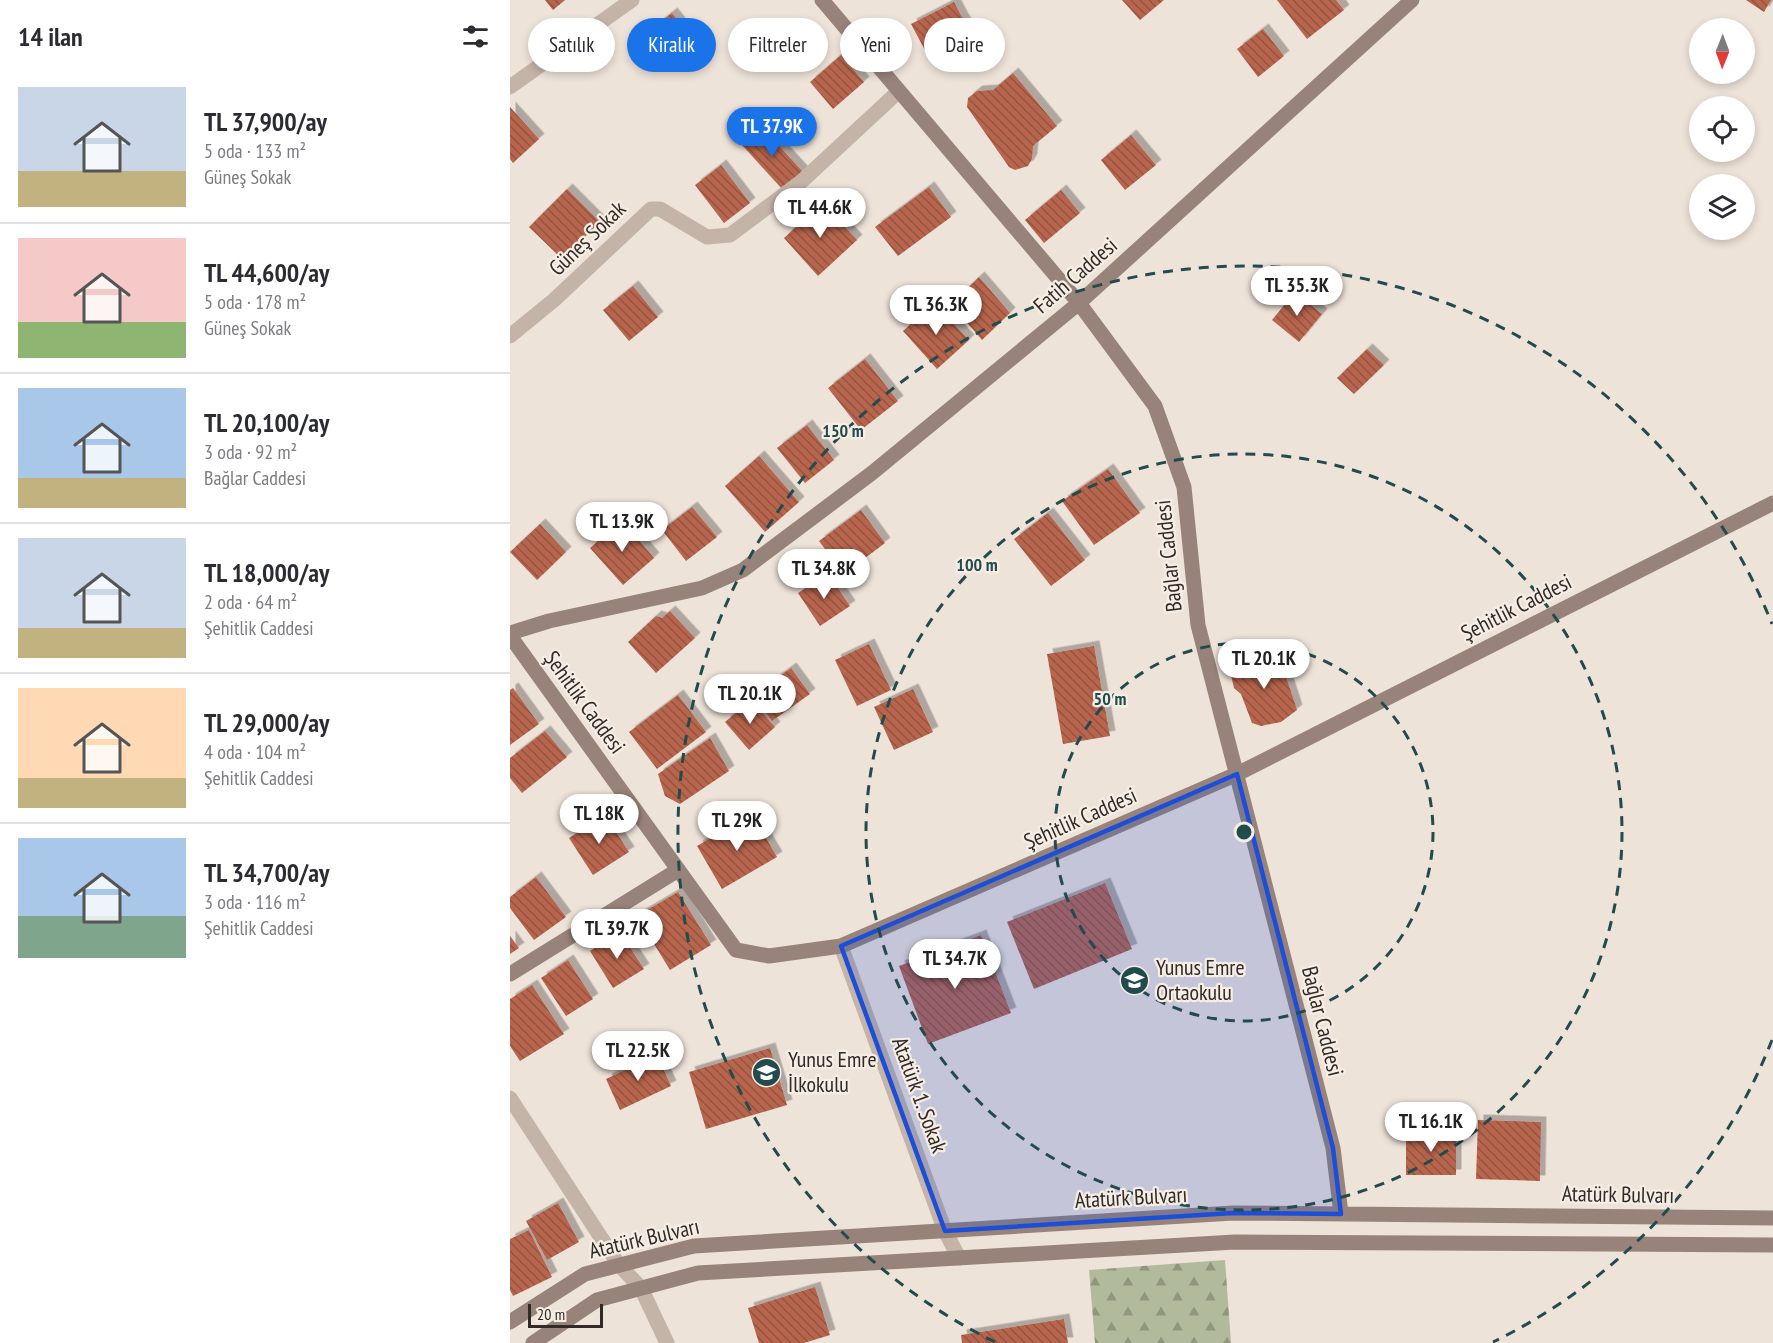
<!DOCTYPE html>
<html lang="tr">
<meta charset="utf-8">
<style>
:root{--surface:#fff;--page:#f2f2f3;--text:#2b2b33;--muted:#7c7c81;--line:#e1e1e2;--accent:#1a73e8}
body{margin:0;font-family:"PT Sans Narrow",sans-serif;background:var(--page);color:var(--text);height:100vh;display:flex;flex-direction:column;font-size:22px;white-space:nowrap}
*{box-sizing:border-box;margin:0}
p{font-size:20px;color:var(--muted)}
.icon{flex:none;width:33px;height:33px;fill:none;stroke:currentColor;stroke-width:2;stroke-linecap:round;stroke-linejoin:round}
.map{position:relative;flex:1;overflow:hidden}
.panel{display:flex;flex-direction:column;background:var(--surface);width:510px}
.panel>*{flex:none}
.top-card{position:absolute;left:18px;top:18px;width:570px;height:54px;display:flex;gap:12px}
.needle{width:39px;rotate:181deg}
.controls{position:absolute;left:1179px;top:18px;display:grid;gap:12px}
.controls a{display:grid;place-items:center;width:66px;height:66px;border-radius:50%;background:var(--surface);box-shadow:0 3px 9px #0003;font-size:30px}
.scale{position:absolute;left:18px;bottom:15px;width:75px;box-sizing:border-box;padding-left:6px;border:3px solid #312a26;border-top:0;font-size:16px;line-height:21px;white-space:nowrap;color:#312a26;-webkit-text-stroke:4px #f6eee5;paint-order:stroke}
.price{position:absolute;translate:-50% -51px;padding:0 14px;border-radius:21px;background:#fff;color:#222;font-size:20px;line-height:39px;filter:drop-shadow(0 2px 3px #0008)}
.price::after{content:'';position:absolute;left:50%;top:36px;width:18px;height:14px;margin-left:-9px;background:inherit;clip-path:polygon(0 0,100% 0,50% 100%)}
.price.active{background:var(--accent);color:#fff}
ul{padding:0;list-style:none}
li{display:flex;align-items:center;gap:18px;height:150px;padding:0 18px}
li+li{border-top:2px solid var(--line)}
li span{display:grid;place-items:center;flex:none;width:168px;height:120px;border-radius:0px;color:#555}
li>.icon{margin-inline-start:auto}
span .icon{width:72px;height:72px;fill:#fffc;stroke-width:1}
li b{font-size:26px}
h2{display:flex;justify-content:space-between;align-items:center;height:72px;padding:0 18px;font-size:26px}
.tag{padding:0 21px;border-radius:27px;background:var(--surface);box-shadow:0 3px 9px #0003;font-size:21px;line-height:54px}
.tag.active{background:var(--accent);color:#fff}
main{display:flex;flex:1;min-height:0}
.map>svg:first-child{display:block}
</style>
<main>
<section class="panel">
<h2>14 ilan<svg class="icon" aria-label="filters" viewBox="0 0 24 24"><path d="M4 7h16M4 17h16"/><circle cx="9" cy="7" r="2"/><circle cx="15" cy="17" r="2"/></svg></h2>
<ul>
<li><span style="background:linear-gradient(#c9d6e8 70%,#c2b280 0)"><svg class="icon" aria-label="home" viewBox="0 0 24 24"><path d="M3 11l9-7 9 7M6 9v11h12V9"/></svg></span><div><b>TL 37,900/ay</b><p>5 oda · 133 m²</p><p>Güneş Sokak</p></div></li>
<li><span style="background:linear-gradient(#f6c9c9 70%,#8fb573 0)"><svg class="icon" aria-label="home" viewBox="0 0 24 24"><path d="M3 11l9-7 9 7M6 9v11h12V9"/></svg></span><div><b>TL 44,600/ay</b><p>5 oda · 178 m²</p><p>Güneş Sokak</p></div></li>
<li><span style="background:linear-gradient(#a9c7e8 75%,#c2b280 0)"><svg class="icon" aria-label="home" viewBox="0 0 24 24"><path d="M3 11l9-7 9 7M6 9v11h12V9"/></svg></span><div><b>TL 20,100/ay</b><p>3 oda · 92 m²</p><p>Bağlar Caddesi</p></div></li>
<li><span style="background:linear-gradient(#c9d6e8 75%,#c2b280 0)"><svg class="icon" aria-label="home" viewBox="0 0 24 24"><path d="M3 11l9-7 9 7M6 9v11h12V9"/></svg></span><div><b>TL 18,000/ay</b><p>2 oda · 64 m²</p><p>Şehitlik Caddesi</p></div></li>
<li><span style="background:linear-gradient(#ffd9b3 75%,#c2b280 0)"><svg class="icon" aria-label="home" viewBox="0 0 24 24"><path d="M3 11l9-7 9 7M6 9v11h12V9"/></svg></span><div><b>TL 29,000/ay</b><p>4 oda · 104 m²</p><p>Şehitlik Caddesi</p></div></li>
<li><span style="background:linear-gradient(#a9c7e8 65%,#7fa58c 0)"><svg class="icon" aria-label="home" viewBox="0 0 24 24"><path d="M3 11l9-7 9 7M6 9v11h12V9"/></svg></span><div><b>TL 34,700/ay</b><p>3 oda · 116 m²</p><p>Şehitlik Caddesi</p></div></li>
</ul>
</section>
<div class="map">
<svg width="1263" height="1343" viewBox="0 0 1263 1343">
<defs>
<pattern id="forest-firs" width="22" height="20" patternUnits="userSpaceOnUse" patternTransform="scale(1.5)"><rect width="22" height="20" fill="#b1ba9b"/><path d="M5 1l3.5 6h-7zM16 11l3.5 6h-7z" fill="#91977e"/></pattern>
<pattern id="building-back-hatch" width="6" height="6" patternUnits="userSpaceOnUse" patternTransform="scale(1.5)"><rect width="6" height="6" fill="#b7654e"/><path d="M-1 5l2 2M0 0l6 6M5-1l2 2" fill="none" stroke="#955341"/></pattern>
<filter id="shadow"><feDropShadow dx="5.5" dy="-5.5" stdDeviation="0" flood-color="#0004"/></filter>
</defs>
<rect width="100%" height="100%" fill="#eee3d9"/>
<path fill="url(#forest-firs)" d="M715 1260 721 1343H585L579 1270Z"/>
<path fill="url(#building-back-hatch)" filter="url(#shadow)" d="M35 0H55L43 10Z
M612 0H654L630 20Z
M767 0H826L834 10 797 39Z
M1236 0H1261L1254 12Z
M444 2 459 30 416 52 401 24Z
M162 13 181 37 145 65 126 41Z
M753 29 774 56 748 77 727 49Z
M331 55 354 82 323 109 300 82Z
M503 73 547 126 523 146 522 159 518 166 505 170 499 167 457 107 458 98 467 91 483 90Z
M0 107 29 139 3 163 0 159Z
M252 127 293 172 273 190 232 145Z
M621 135 646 165 615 190 591 160Z
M211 165 240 203 214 223 185 185Z
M419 187 441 217 388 256 365 227Z
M57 189 90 222 52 259 19 227Z
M551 190 570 213 534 243 515 220Z
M312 203 347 240 308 276 274 238Z
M469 277 500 313 472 340 441 304Z
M123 286 148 317 119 341 93 310Z
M785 292 812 314 789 342 762 320Z
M424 303 459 340 427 369 393 331Z
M857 349 874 365 844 394 827 378Z
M355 359 388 401 351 430 318 388Z
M297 425 324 460 295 483 267 448Z
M249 456 289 502 255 532 215 486Z
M598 469 630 513 584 545 552 501Z
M182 507 207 537 176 561 152 530Z
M351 510 375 543 334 574 309 541Z
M538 513 575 560 541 586 504 539Z
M112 520 144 558 113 585 80 548Z
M30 524 56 552 27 580 0 552Z
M318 574 340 606 310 626 288 593Z
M160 611 185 638 146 673 118 642 146 616 152 618Z
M359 644 381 690 347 706 325 660Z
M584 646 600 736 553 744 537 654Z
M768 652 787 710 771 722 751 726 742 723 731 694 724 688 719 667Z
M281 668 300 694 262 721 243 695Z
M3 688 29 724 0 745V690Z
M403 689 423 732 384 750 364 707Z
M168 695 196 732 147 769 119 732Z
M241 700 265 727 239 750 215 722Z
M35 731 57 757 12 793 0 778V758Z
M200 738 219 771 170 804 155 796 148 774Z
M242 814 267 857 212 889 187 846Z
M95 815 119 852 83 875 59 838Z
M26 877 56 917 24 940 0 908V897Z
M595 883 622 949 524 989 497 922Z
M168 892 201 945 160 970 127 916Z
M110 932 134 969 103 988 80 951Z
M471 935 501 1013 418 1044 389 966Z
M0 936 9 948 0 954Z
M58 960 83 999 56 1016 31 978Z
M22 985 54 1034 10 1061 0 1046V999Z
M260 1048 277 1105 196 1129 179 1072Z
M147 1055 161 1086 110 1110 96 1079Z
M968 1120 1031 1122 1030 1181 966 1179Z
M896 1131H946V1175H896Z
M48 1203 69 1242 37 1260 16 1221Z
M19 1230 42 1277 3 1296 0 1290V1239Z
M305 1287 320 1335 294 1343H249L238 1308Z
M554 1319 558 1343H452L451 1335Z"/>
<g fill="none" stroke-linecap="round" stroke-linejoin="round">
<path stroke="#c4b3a7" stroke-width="15" d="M0 87 122 0
M0 336 44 300 141 209H150L197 237 220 235 292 181 389 91
M331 946 435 1231 449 1258
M0 1098 109 1265 131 1288 157 1343"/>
<path stroke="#978379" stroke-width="15" d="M312 0 569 303 645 406 674 487 688 625 823 1148 831 1214
M0 633 39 621 192 588 233 570 362 473 569 303 902 0
M0 636 226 950 259 956 331 946 727 774 1263 503
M0 974 168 870
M0 1322 75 1274 184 1246 723 1213 1263 1218
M23 1343 87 1300 188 1273 725 1242 1263 1245"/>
</g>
<path fill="#1d4ed8" fill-opacity="0.2" stroke="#1d4ed8" stroke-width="4.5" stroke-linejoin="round" d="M727 774 823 1148 831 1214 723 1213 435 1231 331 946Z"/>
<g fill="none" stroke="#214b4d" stroke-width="3" stroke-dasharray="10 8">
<circle cx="734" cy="832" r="189"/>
<circle cx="734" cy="832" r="378"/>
<path d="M1262 1040A567 567 0 0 1 983 1342M485 1342A567 567 0 1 1 1262 624"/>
</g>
<defs>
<symbol id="school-disc" viewBox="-11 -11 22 22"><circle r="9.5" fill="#214b4d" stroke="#f6eee5"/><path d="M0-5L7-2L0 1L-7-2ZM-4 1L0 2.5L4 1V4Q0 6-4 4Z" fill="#fff"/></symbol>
</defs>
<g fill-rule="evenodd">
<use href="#school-disc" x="608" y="964" width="33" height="33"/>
<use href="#school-disc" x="240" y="1056" width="33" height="33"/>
</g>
<g text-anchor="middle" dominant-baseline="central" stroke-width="4.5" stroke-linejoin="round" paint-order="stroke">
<g font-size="22" fill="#312a26" stroke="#f6eee5">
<text transform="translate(77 238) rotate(-44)">Güneş Sokak</text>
<text transform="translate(565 275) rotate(-41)">Fatih Caddesi</text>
<text transform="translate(658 556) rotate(-96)">Bağlar Caddesi</text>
<text transform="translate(1006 607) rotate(-27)">Şehitlik Caddesi</text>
<text transform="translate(75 702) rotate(54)">Şehitlik Caddesi</text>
<text transform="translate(570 818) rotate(-24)">Şehitlik Caddesi</text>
<text transform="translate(813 1021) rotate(76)">Bağlar Caddesi</text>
<text transform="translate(410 1095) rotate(70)">Atatürk 1. Sokak</text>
<text transform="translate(1108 1194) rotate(1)">Atatürk Bulvarı</text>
<text transform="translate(621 1197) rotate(-3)">Atatürk Bulvarı</text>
<text transform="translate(134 1238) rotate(-13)">Atatürk Bulvarı</text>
</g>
<g font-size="22" fill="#312a26" stroke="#f6eee5" text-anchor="start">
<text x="646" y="967">Yunus Emre<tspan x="646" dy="25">Ortaokulu</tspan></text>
<text x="278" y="1059">Yunus Emre<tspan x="278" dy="25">İlkokulu</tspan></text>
</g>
</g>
<circle cx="734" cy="832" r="9" fill="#214b4d" stroke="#f6eee5" stroke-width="3"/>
<g font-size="18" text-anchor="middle" font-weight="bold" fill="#214b4d" stroke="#f6eee5" stroke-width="4.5" stroke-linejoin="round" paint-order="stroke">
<text x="333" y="437">150 m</text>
<text x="467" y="571">100 m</text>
<text x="600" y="705">50 m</text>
</g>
</svg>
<div class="controls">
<a><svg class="needle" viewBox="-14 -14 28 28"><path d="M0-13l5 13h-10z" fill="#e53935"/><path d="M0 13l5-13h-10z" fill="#7c7c81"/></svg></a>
<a><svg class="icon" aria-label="locate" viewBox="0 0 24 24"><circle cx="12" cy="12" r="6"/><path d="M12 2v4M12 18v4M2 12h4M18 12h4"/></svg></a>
<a><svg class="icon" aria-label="layers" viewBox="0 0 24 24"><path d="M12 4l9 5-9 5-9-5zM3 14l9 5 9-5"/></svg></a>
</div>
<div class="scale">20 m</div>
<b class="price active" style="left:262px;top:158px">TL 37.9K</b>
<b class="price" style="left:310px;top:239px">TL 44.6K</b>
<b class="price" style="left:787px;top:317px">TL 35.3K</b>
<b class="price" style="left:426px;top:336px">TL 36.3K</b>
<b class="price" style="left:112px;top:553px">TL 13.9K</b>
<b class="price" style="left:314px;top:600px">TL 34.8K</b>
<b class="price" style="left:754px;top:690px">TL 20.1K</b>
<b class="price" style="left:240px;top:725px">TL 20.1K</b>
<b class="price" style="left:89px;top:845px">TL 18K</b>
<b class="price" style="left:227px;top:852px">TL 29K</b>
<b class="price" style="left:107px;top:960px">TL 39.7K</b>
<b class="price" style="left:445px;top:990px">TL 34.7K</b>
<b class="price" style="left:128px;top:1082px">TL 22.5K</b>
<b class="price" style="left:921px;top:1153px">TL 16.1K</b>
<div class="top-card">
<a class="tag">Satılık</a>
<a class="tag active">Kiralık</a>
<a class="tag">Filtreler</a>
<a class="tag">Yeni</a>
<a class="tag">Daire</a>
</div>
</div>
</main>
